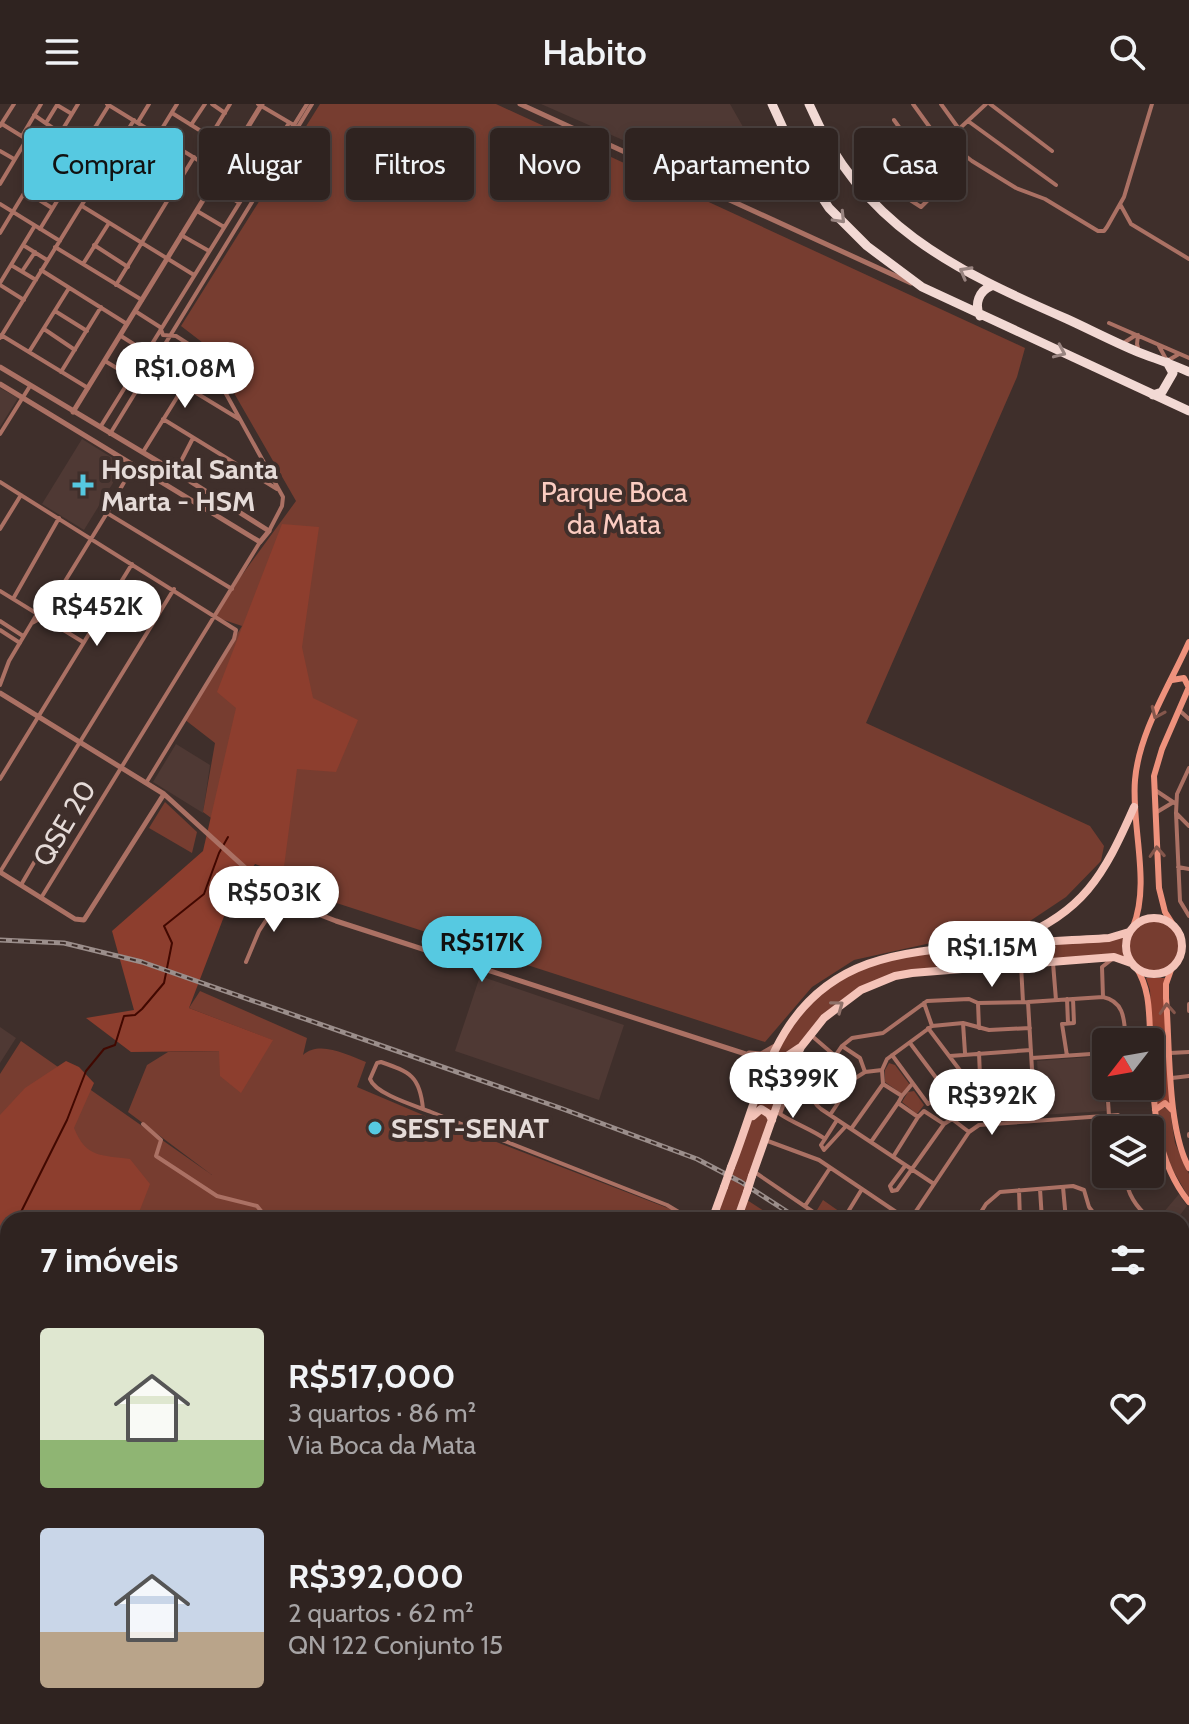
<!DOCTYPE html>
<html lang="pt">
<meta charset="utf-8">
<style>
:root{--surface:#2f2320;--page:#372b29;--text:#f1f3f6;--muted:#a7a4a5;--line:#4a403e;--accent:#56c9e1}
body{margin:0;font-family:Cabin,sans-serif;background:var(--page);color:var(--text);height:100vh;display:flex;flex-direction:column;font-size:30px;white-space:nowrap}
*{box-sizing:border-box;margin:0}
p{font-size:26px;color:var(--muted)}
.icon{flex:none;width:44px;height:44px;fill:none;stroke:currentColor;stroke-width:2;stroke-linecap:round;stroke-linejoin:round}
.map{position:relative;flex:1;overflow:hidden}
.drawer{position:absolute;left:0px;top:1108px;width:1190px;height:512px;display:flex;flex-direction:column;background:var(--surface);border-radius:24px 24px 0 0;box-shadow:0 4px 12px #0003,0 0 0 2px var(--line)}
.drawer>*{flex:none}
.guide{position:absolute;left:24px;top:24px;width:1142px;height:72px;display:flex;gap:16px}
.needle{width:52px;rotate:239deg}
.buttons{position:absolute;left:1092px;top:924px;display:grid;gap:16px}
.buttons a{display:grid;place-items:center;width:72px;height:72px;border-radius:8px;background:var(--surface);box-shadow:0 4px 12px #0003,0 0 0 2px var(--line);font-size:40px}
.price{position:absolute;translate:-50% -68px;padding:0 18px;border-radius:28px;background:#fff;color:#222;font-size:26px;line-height:52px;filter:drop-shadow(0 2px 4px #0008)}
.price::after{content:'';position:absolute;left:50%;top:48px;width:24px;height:18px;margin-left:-12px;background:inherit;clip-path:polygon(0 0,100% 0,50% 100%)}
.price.on{background:var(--accent);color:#111}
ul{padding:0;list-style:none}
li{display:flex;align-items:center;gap:24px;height:200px;padding:0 40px}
li span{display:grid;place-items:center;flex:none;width:224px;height:160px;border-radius:8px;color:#555}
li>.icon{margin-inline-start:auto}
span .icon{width:96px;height:96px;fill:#fffc;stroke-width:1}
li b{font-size:34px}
h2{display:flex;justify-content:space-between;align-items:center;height:96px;padding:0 40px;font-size:34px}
.pill{padding:0 28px;border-radius:8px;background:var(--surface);box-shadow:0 4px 12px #0003,0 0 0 2px var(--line);font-size:28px;line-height:72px}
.pill.on{background:var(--accent);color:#111}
header{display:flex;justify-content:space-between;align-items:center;height:104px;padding:0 40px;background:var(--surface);font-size:36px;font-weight:600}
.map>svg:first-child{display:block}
</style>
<header><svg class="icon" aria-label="menu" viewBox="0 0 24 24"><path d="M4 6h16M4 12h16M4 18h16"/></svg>Habito<svg class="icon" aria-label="search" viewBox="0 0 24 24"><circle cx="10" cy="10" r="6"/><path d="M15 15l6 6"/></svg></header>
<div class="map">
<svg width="1189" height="1620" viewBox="0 0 1189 1620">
<rect width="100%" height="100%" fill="#3f2f2b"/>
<path fill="#4f3934" d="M541 0H730L759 51 716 77Z
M132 35 180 64 163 95 113 65Z
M0 284 18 294 0 323Z
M82 335 124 361 84 426 42 400Z
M176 640 210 661 203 709 153 678Z
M480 872 624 921 599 996 455 947Z
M0 923 16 934 0 959Z
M1103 952 1106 1007 1041 1011 1037 957Z
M1179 1090 1187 1102 1176 1116H1170L1163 1109Z"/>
<path fill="#773d30" d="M320 0H496L1025 244 1017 273 866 619 1090 722 1104 742 1101 757 1066 793 1030 817 854 856 812 883 765 938 321 794 203 708 215 639 184 615 242 522 212 512 296 397 207 242 181 222Z
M165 698 197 728 192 749 149 724Z
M1129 842a25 25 0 1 1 50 0a25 25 0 1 1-50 0Z
M1124 833 1122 842 1125 856 895 871 846 895 802 944 738 1116H712L787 923 830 878 891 851Z
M200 887 307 934 303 951C320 936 347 951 366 958L357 983 475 1033 481 1032 678 1108 687 1116H8V1491L0 1492V970L21 937 212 1071 128 1008 147 961 168 948 220 947 272 936 189 904Z
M889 959 895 961 910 981 902 990 885 978V966Z
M914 987 924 1001 917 1010 902 998 908 988Z
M1162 1002 1170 1007 1175 1039 1189 1070V1094L1166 1054 1158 1007Z
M747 1096 778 1116H742Z
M823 1096 843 1110 840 1116H832L817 1106Z
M1182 1369 1189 1374V1412L1182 1407Z
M595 1612H704L708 1620H595Z
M739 1612H857L852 1620H741Z"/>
<path fill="#8d3e2e" d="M282 420 319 423 302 543 313 594 358 616 336 668 297 665 283 770 255 760 231 794 189 904 273 936 241 989 220 972 219 947 131 948 86 914 134 906 112 827 203 747 236 604 217 588Z
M1146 874H1165L1172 1001 1164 998 1156 1001 1150 886Z
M66 957 79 963 94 979 74 1024C86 1054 101 1051 130 1055L150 1080 136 1116H8V1190L0 1198V1011L25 984Z
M0 1253 8 1257V1301L0 1303Z
M0 1345 8 1349V1409L0 1405Z"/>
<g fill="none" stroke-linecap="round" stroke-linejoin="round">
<path stroke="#410800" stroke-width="2" d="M17 1116 67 1016 86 967 104 945 115 941 124 912 135 911 142 905 164 879 172 839 164 822 204 790 219 749 228 733
M0 1132 8 1126"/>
<path stroke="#ab7164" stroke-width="4" d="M107 0 219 69
M212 0 225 9
M258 0 297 23
M913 0 931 25 972 57 1016 84 1045 95 1098 127H1104L1107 123 1124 93 1152 0
M941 0 959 25 986 0
M990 0 1052 47
M57 1 72 10
M172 9 233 47
M34 11 60 29
M968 17 1056 81
M138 18 149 0
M46 19 57 1
M2 20 96 78
M191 21 205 0
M294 21 307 0
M0 22 14 0
M95 23 120 39
M158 31 177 0
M22 32 41 0
M210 33 230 0
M948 38 959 25
M83 43 108 58
M0 47 14 55
M95 50 108 31
M226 58 253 75
M872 61 892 40 879 28 865 41 863 46C871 70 900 90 921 103L936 88
M71 62 109 1
M37 69 63 86
M0 80 27 35
M212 81 238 98
M25 87 52 104
M40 96 52 78
M876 99 914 44 894 16
M0 100 60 137
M1120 100 1131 120 1189 155
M82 102 194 171
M197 107 224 123
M40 125 76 66
M0 129 78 0
M181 131 209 147
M23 141 47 156
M94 141 128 163
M55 143 142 196
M83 160 109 119
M11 161 36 176
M23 166 35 148
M41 166 127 220
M0 179 34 123
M0 181 24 196
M116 181 194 53
M55 207 87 227
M135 207 160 223 163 231 176 232 204 250 283 393 282 402 269 427
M1109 219 1189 254
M44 225 75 246
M1 231 88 284
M1138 231 1137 240 1139 248
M121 232 146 248
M0 234 134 16
M1122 240 1136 231
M1159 242 1167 257 1179 250
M29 248 69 184
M142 256 239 315
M105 257 130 272
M61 268 101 203
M163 315 277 385
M101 322 289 19
M0 330 30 282
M110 330 312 0
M143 348 204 250
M176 367 193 334
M0 378 236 526 234 535 146 679
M107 409 232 485
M0 425 21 391
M0 487 83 538
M13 495 59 414
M0 517 23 532
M32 519 43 513 107 409 133 362
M0 526 20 539
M0 581 9 557 37 510
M1179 606 1189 615
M1189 664 1177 690 1176 709 1189 722
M0 675 132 460
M1155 686 1176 700
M1157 708 1172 699
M1176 709 1180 797 1189 812
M1178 763 1189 765
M0 768 174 485
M21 781 39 750
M41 794 260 438
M271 811 294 799
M246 858 259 827 282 792
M1053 859 1056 896
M1021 861 1023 898
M1103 893 1102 863 1111 856
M1067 895 1068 919
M1028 898 1103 893C1126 898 1124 918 1126 938
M978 899 979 924
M1189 900V907
M963 919 965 949
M932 922 963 919 989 926 1030 924
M928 924 965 973 1033 968
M812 932 834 951
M910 939 946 987
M1106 940 1103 944 1106 975
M842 942 852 934 883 929 927 897 969 895 978 899 1028 898 1035 1016
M979 949 980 972
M1170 949 1189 948
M892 951 928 1000
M950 952 1031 946
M1067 952 1062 920 1074 919 1073 895
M1032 954 1106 949
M882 966 887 955 932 922 924 899
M976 972 978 993
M1172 974 1189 972
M883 980 902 992 898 999 918 1013 924 1007 944 1020 952 1015 969 1028
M1107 982 1109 1012
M902 992 912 980
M788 993 797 994 812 989
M928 1000 965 973
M423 1005C420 972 410 968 381 958L377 959 370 975C375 990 416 1002 431 1008L667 1101 692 1116
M780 1010C795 1020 813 1026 825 1035L837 1016
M780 1010 787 992 788 976
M830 1011 854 975 865 968
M952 1015 973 994 1034 990
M143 1020 161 1036 156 1052 217 1092 257 1102 261 1107 259 1116
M851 1025 883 980 882 966 865 968 860 954 842 942 814 983C811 992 813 999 821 1005L934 1080
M1124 1025 1148 1023 1157 1028
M1189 1030V1032
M825 1035 821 1041 824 1046 846 1022
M765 1036 819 1056 908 1116
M871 1038 898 999
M893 1053 918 1013
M905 1062 890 1082 892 1087 897 1086 944 1020
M756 1069 825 1116
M1125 1070C1127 1090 1136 1103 1151 1116
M1063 1083 1066 1116
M1040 1085 1042 1116
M1019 1086 1020 1116
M805 1102 830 1064
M843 1116 862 1085
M910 1116 969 1028 979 1021 1118 1011 1124 1026
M976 1116 986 1100 1000 1088 1073 1082 1084 1086 1089 1103 1099 1116
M1009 1116 1020 1112
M1182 1159 1189 1151
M1182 1172 1189 1178
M1182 1206 1189 1212
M1182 1223 1189 1216
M0 1228 8 1224
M1182 1244 1189 1237
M1182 1273 1189 1277
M1182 1300 1189 1305
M1182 1331 1189 1335
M1182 1364 1189 1368
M0 1530 8 1529
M0 1538 8 1557
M31 1612 34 1620
M92 1612 96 1620
M270 1612 273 1620
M331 1612 335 1620
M392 1612 396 1620
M450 1612 454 1620
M517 1612 521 1620"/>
<path stroke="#ab7164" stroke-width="5" d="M520 0 911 179
M777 60 790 43
M713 87C746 81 765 62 797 58
M0 263 169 364 269 427 260 438 0 280
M73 308 262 0
M0 589 164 690 262 779 300 803 336 817 758 954
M0 768 75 815 84 816 164 690
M749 949 761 950 777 941
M201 1612 202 1620
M596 1612V1620"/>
<path stroke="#ee927d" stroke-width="6" d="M1172 576 1184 574 1189 584
M1174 822 1165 808 1159 784 1154 672 1162 645 1189 583
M1133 823C1151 779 1131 722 1135 676 1139 628 1170 581 1189 538
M1136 863C1149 884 1149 904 1150 928 1154 987 1150 1050 1189 1098
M1172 863 1166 880V894C1170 942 1167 1024 1189 1064
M1155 1006 1165 999 1172 1006"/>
<path stroke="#f4c3b8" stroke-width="8" d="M1126 842a28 28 0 1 1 56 0a28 28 0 1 1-56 0Z
M1010 837C1083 810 1104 771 1134 703
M758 954 765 963V971
M771 956 787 952 799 944
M753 1012 761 1005 769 1010 772 1016
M731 1063C749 1018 760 969 785 928 830 855 898 848 975 842 1020 838 1064 837 1109 834L1129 828
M752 1072 787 973 801 943 824 914 861 886 895 872 912 869 1114 853 1131 859
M712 1116 724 1083
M737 1116 747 1088
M709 1612 713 1620
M735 1612 738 1620"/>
<path stroke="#f2d9d4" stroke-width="9" d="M772 0 798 57 829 104 867 142 922 183 1189 307
M809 0C861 121 952 165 1067 215 1091 226 1114 238 1138 248 1156 255 1172 260 1189 268
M980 212C974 200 979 187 991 182
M1153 291 1162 288 1173 269 1167 258"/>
<defs>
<path id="rail" d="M0 836 64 839 142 858 563 1005 697 1055 741 1078 800 1116
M1182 1375 1189 1380"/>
</defs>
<use href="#rail" stroke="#9b8e8b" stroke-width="5"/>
<use href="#rail" stroke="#3f2f2b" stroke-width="2" stroke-dasharray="6" stroke-linecap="butt"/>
<path stroke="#f4c3b8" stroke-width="8" d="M724 1083 731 1063
M747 1088 752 1072"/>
</g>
<defs><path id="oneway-chevron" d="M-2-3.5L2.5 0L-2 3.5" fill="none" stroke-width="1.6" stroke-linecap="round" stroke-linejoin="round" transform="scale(2)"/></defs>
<g stroke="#988480">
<use href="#oneway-chevron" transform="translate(840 114) rotate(46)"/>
<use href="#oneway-chevron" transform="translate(965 168) rotate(-151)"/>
<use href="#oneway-chevron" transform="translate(1060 248) rotate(24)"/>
</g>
<g stroke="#85574c">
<use href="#oneway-chevron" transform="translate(1157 609) rotate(114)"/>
<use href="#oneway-chevron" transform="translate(1157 748) rotate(-93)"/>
<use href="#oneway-chevron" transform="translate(1167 905) rotate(-94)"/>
</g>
<use stroke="#90726a" href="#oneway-chevron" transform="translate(838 902) rotate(-37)"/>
<g fill="#56c9e1" stroke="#3f2f2b" stroke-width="3">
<path d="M79 369h8v8h8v8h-8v8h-8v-8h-8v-8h8z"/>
<circle cx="375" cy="1024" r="8"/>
</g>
<g text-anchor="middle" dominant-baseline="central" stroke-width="8" stroke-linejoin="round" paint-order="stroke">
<g font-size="28" font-weight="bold" fill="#e5dbd8" stroke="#3f2f2b" text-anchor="start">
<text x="101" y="365">Hospital Santa<tspan x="101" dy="32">Marta - HSM</tspan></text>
<text x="391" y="1024">SEST-SENAT</text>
</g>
<g font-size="28" fill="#fbccc1" stroke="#3f2f2b">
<text x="614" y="388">Parque Boca<tspan x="614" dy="32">da Mata</tspan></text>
</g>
<g font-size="28" fill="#e5dbd8" stroke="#3f2f2b">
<text transform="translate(64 719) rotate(-59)">QSE 20</text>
</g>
</g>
</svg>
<div class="buttons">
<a><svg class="needle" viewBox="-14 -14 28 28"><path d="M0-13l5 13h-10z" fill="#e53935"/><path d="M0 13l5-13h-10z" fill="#a7a4a5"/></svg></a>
<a><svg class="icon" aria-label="layers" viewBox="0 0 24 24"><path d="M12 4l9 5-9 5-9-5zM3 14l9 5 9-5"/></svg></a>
</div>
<b class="price" style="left:185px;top:306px">R$1.08M</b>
<b class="price" style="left:97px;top:544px">R$452K</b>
<b class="price" style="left:274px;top:830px">R$503K</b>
<b class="price on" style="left:482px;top:880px">R$517K</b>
<b class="price" style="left:992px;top:885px">R$1.15M</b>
<b class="price" style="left:793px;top:1016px">R$399K</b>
<b class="price" style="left:992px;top:1033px">R$392K</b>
<div class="guide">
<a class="pill on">Comprar</a>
<a class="pill">Alugar</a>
<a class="pill">Filtros</a>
<a class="pill">Novo</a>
<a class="pill">Apartamento</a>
<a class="pill">Casa</a>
</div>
<section class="drawer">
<h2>7 imóveis<svg class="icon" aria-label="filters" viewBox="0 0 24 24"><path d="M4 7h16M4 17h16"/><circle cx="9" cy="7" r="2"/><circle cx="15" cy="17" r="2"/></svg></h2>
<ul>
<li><span style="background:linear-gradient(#dfe7d0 70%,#8fb573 0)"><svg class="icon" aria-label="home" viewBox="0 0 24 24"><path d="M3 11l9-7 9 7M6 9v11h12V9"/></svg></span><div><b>R$517,000</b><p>3 quartos · 86 m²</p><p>Via Boca da Mata</p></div><svg class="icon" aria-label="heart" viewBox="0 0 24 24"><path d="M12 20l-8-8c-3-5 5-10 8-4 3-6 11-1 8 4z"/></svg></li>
<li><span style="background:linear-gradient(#c9d6e8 65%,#b9a48a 0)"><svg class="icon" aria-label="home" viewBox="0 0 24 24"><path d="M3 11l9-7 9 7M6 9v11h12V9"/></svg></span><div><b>R$392,000</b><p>2 quartos · 62 m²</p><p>QN 122 Conjunto 15</p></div><svg class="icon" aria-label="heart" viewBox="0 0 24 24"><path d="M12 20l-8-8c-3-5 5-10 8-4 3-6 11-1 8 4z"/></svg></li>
</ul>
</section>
</div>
